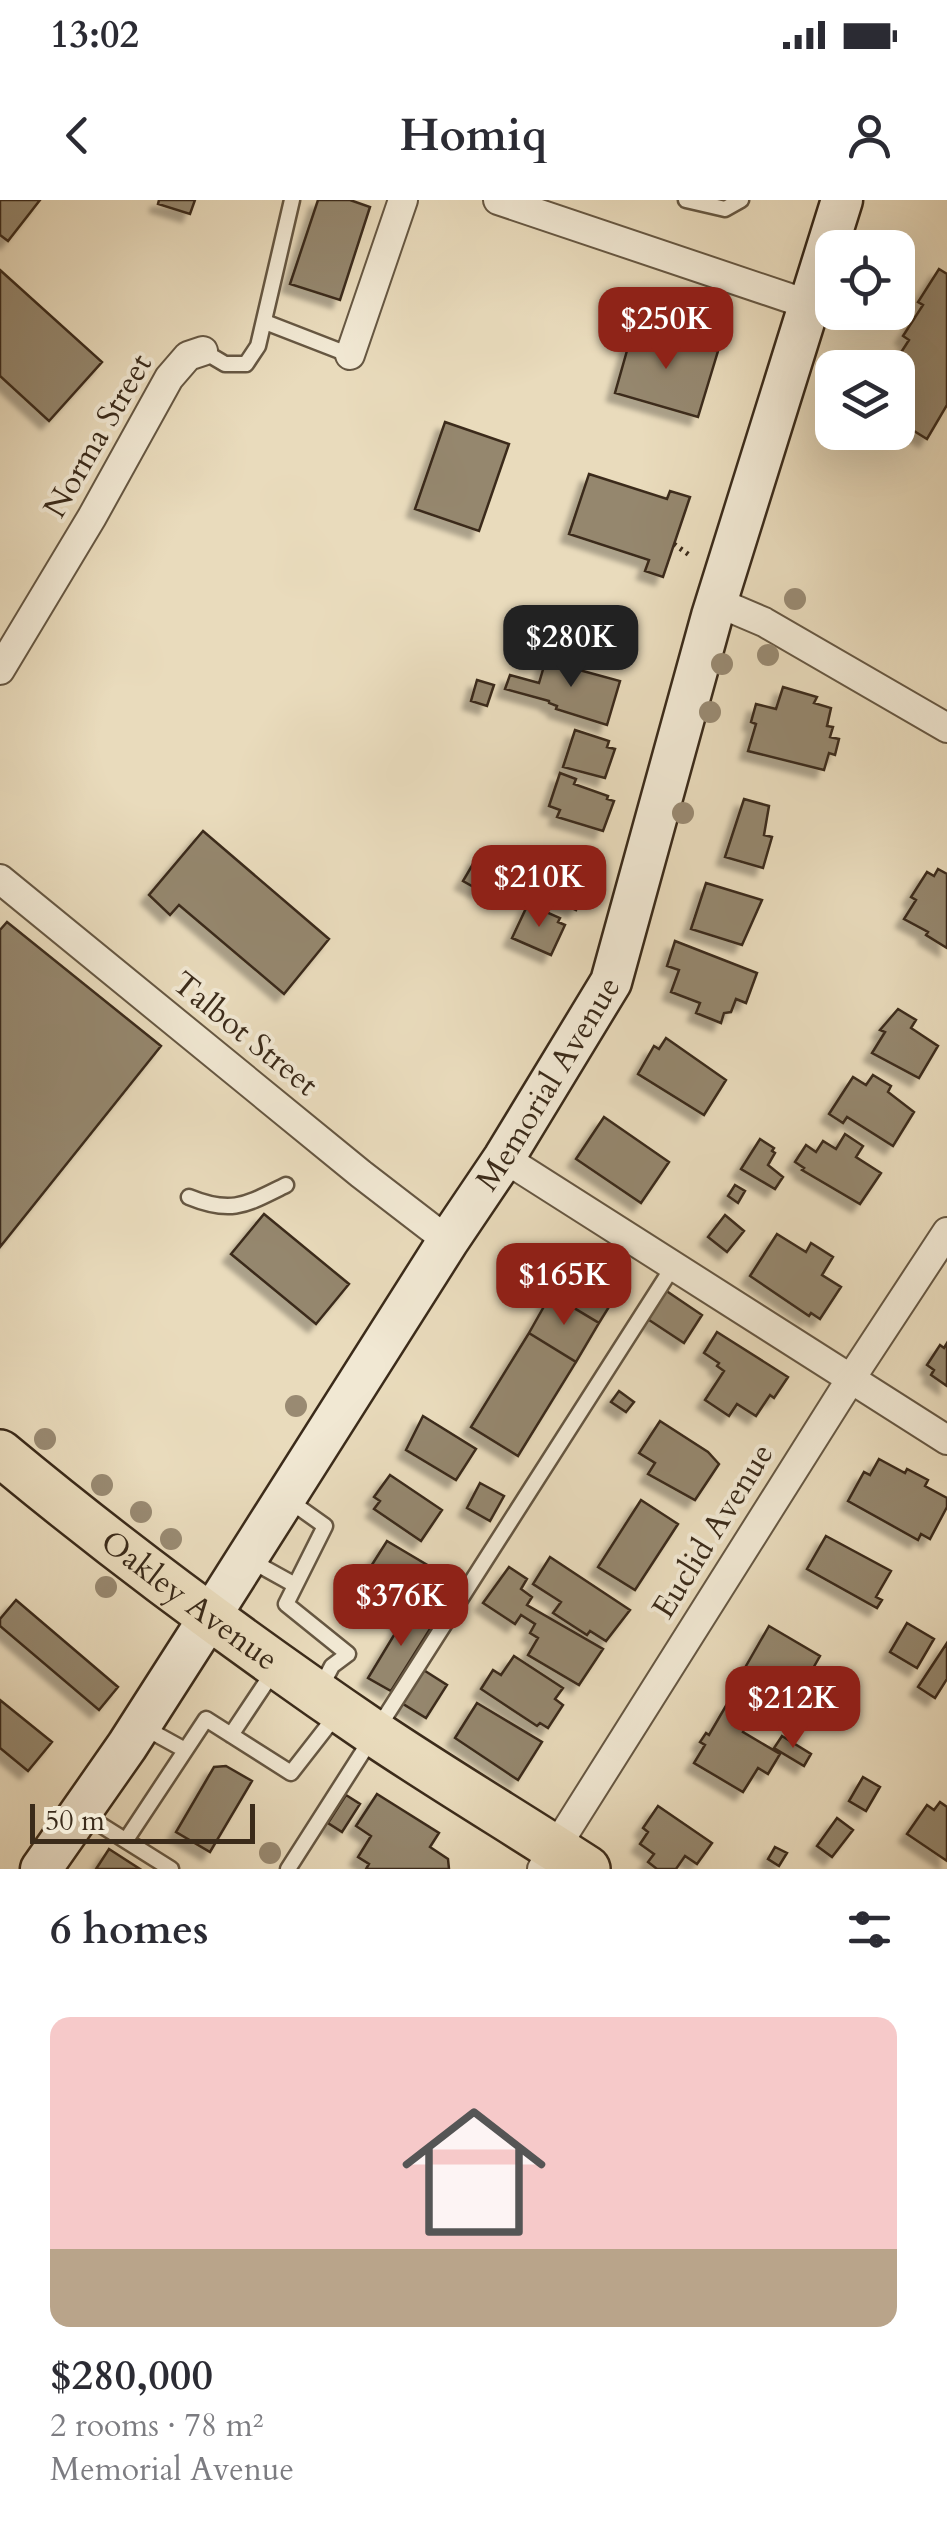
<!DOCTYPE html>
<meta charset="utf-8">
<style>
:root{--surface:#fff;--page:#f2f2f3;--text:#2b2b33;--muted:#7c7c81;--accent:#8f2418}
body{margin:0;font-family:Cardo,serif;background:var(--page);color:var(--text);height:100vh;display:flex;flex-direction:column;font-size:38px;white-space:nowrap}
*{box-sizing:border-box;margin:0}
p{font-size:32px;color:var(--muted)}
.icon{flex:none;width:55px;height:55px;fill:none;stroke:currentColor;stroke-width:2;stroke-linecap:round;stroke-linejoin:round}
.map{position:relative;height:1669px;overflow:hidden}
.details{display:flex;flex-direction:column;background:var(--surface);flex:1}
.details>*{flex:none}
.tools{position:absolute;left:815px;top:30px;display:grid;gap:20px}
.tools a{display:grid;place-items:center;width:100px;height:100px;border-radius:20px;background:var(--surface);box-shadow:0 10px 40px #0002;font-size:50px}
.scale{position:absolute;left:30px;bottom:25px;width:225px;box-sizing:border-box;padding-left:10px;border:5px solid #3b2b1a;border-top:0;font-size:28px;line-height:35px;white-space:nowrap;color:#3b2b1a;-webkit-text-stroke:8px #f1e8d3;paint-order:stroke}
.price{position:absolute;translate:-50% -85px;padding:0 22px;border-radius:20px;background:var(--accent);color:#fff;font-size:32px;line-height:65px;filter:drop-shadow(0 2px 5px #0008)}
.price::after{content:'';position:absolute;left:50%;top:60px;width:30px;height:22px;margin-left:-15px;background:inherit;clip-path:polygon(0 0,100% 0,50% 100%)}
.price.current{background:#222;color:#fff}
ul{padding:0;list-style:none}
li{display:grid;align-content:center;gap:20px;height:530px;padding:0 50px}
li span{display:grid;place-items:center;height:310px;border-radius:20px;color:#555}
li>.icon{margin-inline-start:auto}
span .icon{width:180px;height:180px;fill:#fffc;stroke-width:1}
li b{font-size:42px}
h2{display:flex;justify-content:space-between;align-items:center;height:120px;padding:0 50px;font-size:42px}
.status{display:flex;justify-content:space-between;align-items:center;height:70px;padding:0 50px;background:var(--surface);direction:ltr}
.status svg{height:28px;fill:currentColor}
header{display:flex;justify-content:space-between;align-items:center;height:130px;padding:0 50px;background:var(--surface);font-size:45px;font-weight:700}
.map>svg:first-child{display:block}
</style>
<div class="status"><b>13:02</b><svg viewBox="0 0 49 12"><path d="M0 12V9h3v3zM5 12V6h3v6zM10 12V3h3v9zM15 12V0h3v12zM26 1h20v11H26zM47 4h2v5h-2z"/></svg></div>
<header><svg class="icon" aria-label="back" viewBox="0 0 24 24"><path d="M15 5l-7 7 7 7"/></svg>Homiq<svg class="icon" aria-label="person" viewBox="0 0 24 24"><circle cx="12" cy="8" r="4"/><path d="M4 21q1-7 8-7t8 7"/></svg></header>
<div class="map">
<svg width="947" height="1669" viewBox="0 0 947 1669">
<defs>
<filter id="shadow"><feDropShadow dx="-8" dy="8" stdDeviation="2.5" flood-color="#0004"/></filter>
</defs>
<rect width="100%" height="100%" fill="#e9dbbc"/>
<filter id="stains"><feTurbulence type="fractalNoise" baseFrequency=".002" numOctaves="4"/><feColorMatrix values="0 0 0 0 .2 0 0 0 0 .09 0 0 0 0 .02 0 0 0 .5 -.17"/></filter>
<radialGradient id="worn" r=".72"><stop offset=".6" stop-color="#630" stop-opacity="0"/><stop offset="1" stop-color="#630" stop-opacity=".3"/></radialGradient>
<path fill="#95876e" stroke="#3b2b1a" stroke-width="2.5" filter="url(#shadow)" d="M0 0H40L8 41 0 35Z
M159 0H195L190 14 158 4Z
M318 0H350L370 7 340 100 290 84Z
M939 69 947 74V205L927 239 898 221V168H891L909 140 903 136 923 105 918 102Z
M0 70 102 162 49 221 0 176Z
M634 126 718 151 698 217 615 193Z
M445 222 509 244 479 331 415 309Z
M589 274 667 299 670 291 690 297 663 377 645 371 649 360 569 334Z
M547 456 573 464 572 468 620 481 607 525 556 509 557 506 549 503V501L505 489 510 475 539 483Z
M477 480 494 485 487 506 471 501Z
M783 487 817 497 814 503 831 508 827 526 833 527 830 537 839 539 835 555 829 553 824 570 748 551 756 524 751 522 756 504 776 509Z
M575 530 609 541 607 547 615 549 605 578 563 567Z
M560 573 576 579 574 584 608 596 607 599 614 601 603 631 557 617 560 610 549 606Z
M744 599 769 606 764 635 772 637 763 668 725 657Z
M203 631 329 739 284 794 179 705 170 715 149 695Z
M539 650 585 671 583 674 591 678 576 710 516 681 525 662 533 665Z
M477 657 493 666 479 690 463 681Z
M938 669 947 674V748L926 735 928 732 904 719 916 700 911 697 927 672 934 676Z
M706 683 762 700 742 745 691 729Z
M528 704 560 718 558 722 565 725 551 755 512 738Z
M7 722 161 846 0 1047V730Z
M675 741 757 773 746 803 736 799 731 812 724 813 721 823 696 813 700 803 671 792 679 770 667 766Z
M898 809 916 820 911 828 938 846 919 878 872 853 885 832 880 830Z
M666 838 726 880 704 915 638 874 654 846 659 849Z
M873 875 891 886 888 892 914 912 893 946 847 917 843 923 829 914 853 877 866 885Z
M604 917 669 962 641 1003 576 959Z
M845 934 863 946 856 957 881 973 860 1004 802 970 804 968 795 962 806 945 816 952 823 941 836 949Z
M760 939 774 948 772 951 775 953 768 965 783 977 775 989 741 969Z
M735 985 745 991 738 1003 728 996Z
M264 1014 349 1084 316 1124 231 1054Z
M725 1015 744 1031 727 1052 708 1037Z
M777 1034 806 1052 811 1043 833 1057 822 1075 841 1087 820 1119 811 1113 809 1116 750 1076Z
M585 1056 625 1081 599 1123 559 1099Z
M665 1090 702 1115 684 1143 646 1118Z
M551 1094 599 1123 576 1162 529 1133Z
M717 1132 788 1177 774 1198 770 1195 756 1216 737 1204 729 1216 705 1200 724 1171 717 1166 719 1163 704 1153Z
M529 1133 576 1162 518 1256 471 1227Z
M947 1143V1186L931 1175 934 1170 927 1165 940 1145 944 1148Z
M619 1191 634 1202 626 1212 611 1202Z
M423 1216 476 1249 456 1280 406 1250Z
M660 1221 708 1252 719 1264 695 1300 648 1274 655 1263 639 1253Z
M879 1259 905 1273 907 1269 928 1280 925 1286 947 1298V1307L930 1339 921 1334 918 1340 848 1301 864 1272 870 1275Z
M390 1275 442 1310 421 1341 374 1309 380 1301 374 1297Z
M480 1283 504 1296 490 1321 467 1308Z
M641 1300 678 1324 635 1390 598 1367Z
M826 1336 891 1371 876 1397 882 1400 877 1408 807 1369Z
M387 1341 434 1369 402 1422 354 1393Z
M550 1357 630 1410 606 1441 590 1431 587 1435 553 1413 561 1402 533 1384Z
M509 1367 527 1379 521 1389 532 1397 527 1405 603 1449 579 1485 528 1455 538 1438 530 1433 535 1424 521 1415 515 1424 483 1403Z
M16 1400 118 1487 99 1510 0 1426V1419Z
M411 1407 435 1421 391 1491 368 1478Z
M907 1423 934 1439 917 1468 890 1452Z
M769 1426 820 1456 804 1484 798 1481 792 1492 746 1466Z
M947 1443V1479L935 1498 918 1487Z
M514 1456 563 1488 555 1499 563 1505 548 1528 540 1523 537 1526 481 1489 493 1470 501 1475Z
M422 1469 447 1485 426 1518 400 1502Z
M822 1480 852 1497 841 1517 811 1500Z
M0 1500 52 1542 28 1571 0 1548Z
M477 1503 542 1542 518 1580 455 1538Z
M727 1504 751 1518 743 1532 780 1554 768 1574 758 1568 743 1592 694 1563 705 1545 700 1542 706 1533 709 1535Z
M782 1536 811 1554 804 1566 774 1548Z
M226 1566 252 1581 210 1652 176 1632 214 1567Z
M863 1577 880 1587 866 1611 849 1601Z
M377 1594 439 1633 430 1647 448 1659 449 1669H366L369 1664 358 1657 371 1636 356 1626Z
M346 1595 360 1604 342 1632 328 1623Z
M940 1602 947 1607V1661L907 1634 927 1605 934 1610Z
M658 1606 712 1643 697 1664 685 1656 676 1669H657L648 1662 654 1654 640 1644 648 1632 643 1628Z
M837 1618 853 1630 832 1657 817 1646Z
M775 1647 787 1653 779 1666 768 1659Z
M109 1649 140 1669H96Z"/>
<g fill="none" stroke-linecap="round" stroke-linejoin="round">
<defs>
<path id="service" d="M686 0 725 9 741 0
M265 122 350 155
M203 151 225 164H246L258 146 292 0
M189 997C233 1015 247 1004 286 985
M287 1299 325 1326 286 1404 348 1454 332 1466 321 1487
M248 1359 295 1385
M145 1528 185 1550
M231 1535 275 1469
M85 1615 171 1669
M126 1640 206 1519 291 1573 337 1514
M288 1669 674 1065"/>
<path id="minor" d="M498 0 810 105
M350 155 403 0
M717 402 764 422 947 528
M0 470 92 317 169 178 188 156 203 151
M0 679 361 974 448 1041
M504 958 947 1240
M542 1669 859 1166 947 1032"/>
<g id="secondary">
<path id="s1" d="M41 1669 127 1546 209 1418 448 1041 504 958 611 782 712 416 842 0"/>
</g>
<g id="primary">
<path id="s2" d="M0 1253C120 1353 245 1445 374 1533 444 1580 516 1623 587 1669"/>
</g>
</defs>
<use href="#service" stroke="#665742" stroke-width="19"/>
<use href="#minor" stroke="#665742" stroke-width="32"/>
<use href="#secondary" stroke="#3b2b1a" stroke-width="45"/>
<use href="#primary" stroke="#3b2b1a" stroke-width="50"/>
<path stroke="#3b2b1a" stroke-width="5" stroke-dasharray="2.5 5" stroke-linecap="butt" d="M674 137 684 101
M674 344 692 357"/>
<use href="#service" stroke="#f1e8d3" stroke-width="14"/>
<use href="#minor" stroke="#f1e8d3" stroke-width="28"/>
<use href="#secondary" stroke="#f1e8d3" stroke-width="40"/>
<use href="#primary" stroke="#e9dbbc" stroke-width="45"/>
</g>
<g fill="#998a72">
<circle cx="795" cy="399" r="11"/>
<circle cx="768" cy="455" r="11"/>
<circle cx="722" cy="464" r="11"/>
<circle cx="710" cy="512" r="11"/>
<circle cx="683" cy="613" r="11"/>
<circle cx="296" cy="1206" r="11"/>
<circle cx="45" cy="1239" r="11"/>
<circle cx="102" cy="1285" r="11"/>
<circle cx="141" cy="1312" r="11"/>
<circle cx="171" cy="1339" r="11"/>
<circle cx="106" cy="1387" r="11"/>
<circle cx="270" cy="1653" r="11"/>
</g>
<g text-anchor="middle" dominant-baseline="central" stroke-width="8" stroke-linejoin="round" paint-order="stroke">
<g font-size="32" fill="#3b2b1a" stroke="#f1e8d3">
<text transform="translate(98 236) rotate(-60)">Norma Street</text>
<text transform="translate(245 834) rotate(39)">Talbot Street</text>
<text stroke="none"><textPath href="#s1" startOffset="935">Memorial Avenue</textPath></text>
<text transform="translate(713 1331) rotate(-58)">Euclid Avenue</text>
<text stroke="none"><textPath href="#s2" startOffset="240">Oakley Avenue</textPath></text>
</g>
</g>
<rect width="100%" height="100%" filter="url(#stains)"/>
<rect width="100%" height="100%" fill="url(#worn)"/>
</svg>
<div class="tools">
<a><svg class="icon" aria-label="locate" viewBox="0 0 24 24"><circle cx="12" cy="12" r="6"/><path d="M12 2v4M12 18v4M2 12h4M18 12h4"/></svg></a>
<a><svg class="icon" aria-label="layers" viewBox="0 0 24 24"><path d="M12 4l9 5-9 5-9-5zM3 14l9 5 9-5"/></svg></a>
</div>
<div class="scale">50 m</div>
<b class="price" style="left:666px;top:172px">$250K</b>
<b class="price current" style="left:571px;top:490px">$280K</b>
<b class="price" style="left:539px;top:730px">$210K</b>
<b class="price" style="left:564px;top:1128px">$165K</b>
<b class="price" style="left:401px;top:1449px">$376K</b>
<b class="price" style="left:793px;top:1551px">$212K</b>
</div>
<section class="details">
<h2>6 homes<svg class="icon" aria-label="filters" viewBox="0 0 24 24"><path d="M4 7h16M4 17h16"/><circle cx="9" cy="7" r="2"/><circle cx="15" cy="17" r="2"/></svg></h2>
<ul>
<li><span style="background:linear-gradient(#f6c9c9 75%,#b9a48a 0)"><svg class="icon" aria-label="home" viewBox="0 0 24 24"><path d="M3 11l9-7 9 7M6 9v11h12V9"/></svg></span><div><b>$280,000</b><p>2 rooms · 78 m²</p><p>Memorial Avenue</p></div></li>
</ul>
</section>
